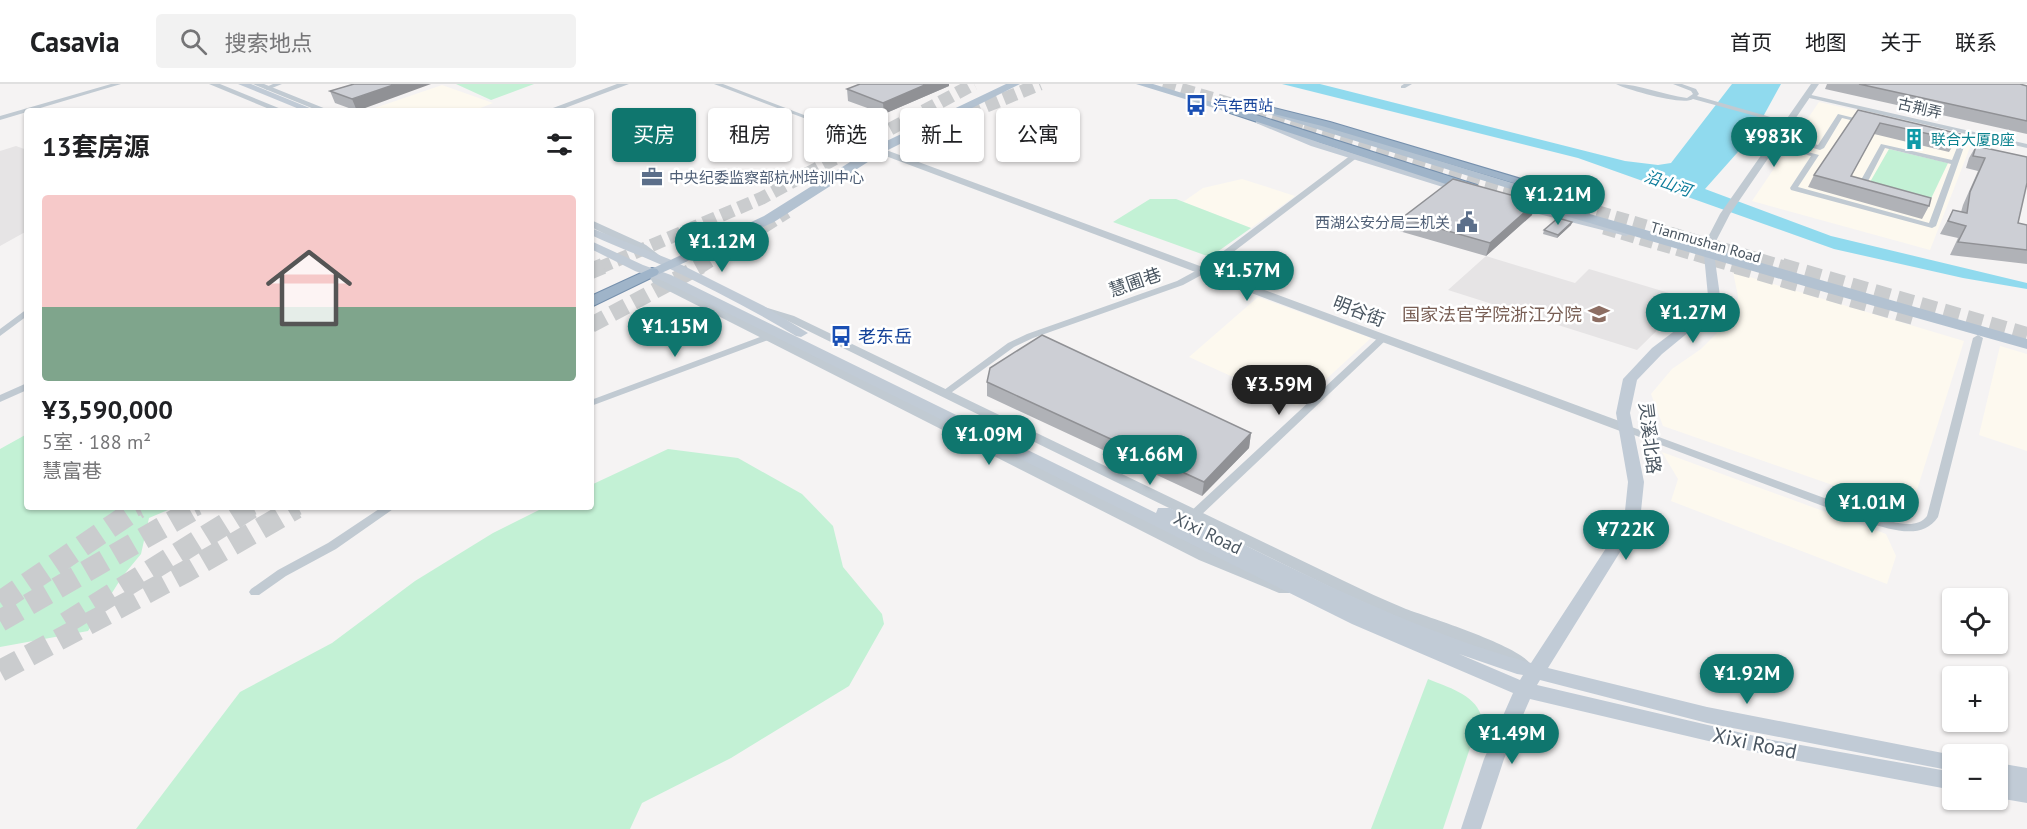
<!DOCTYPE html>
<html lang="zh">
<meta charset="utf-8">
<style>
:root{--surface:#fff;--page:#f2f2f2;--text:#202124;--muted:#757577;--line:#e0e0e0;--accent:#0f766e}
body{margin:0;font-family:"PT Sans","Noto Sans SC",sans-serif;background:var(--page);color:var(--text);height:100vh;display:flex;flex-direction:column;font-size:22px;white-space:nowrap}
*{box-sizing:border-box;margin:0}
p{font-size:20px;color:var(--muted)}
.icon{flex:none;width:33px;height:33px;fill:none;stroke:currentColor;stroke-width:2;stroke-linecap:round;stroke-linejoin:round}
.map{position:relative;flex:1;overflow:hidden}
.drawer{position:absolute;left:24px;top:24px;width:570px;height:402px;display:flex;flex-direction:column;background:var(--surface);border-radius:6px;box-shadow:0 2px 4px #0004}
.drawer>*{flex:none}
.banner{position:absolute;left:612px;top:24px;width:570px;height:54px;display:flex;gap:12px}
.buttons{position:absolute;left:1942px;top:504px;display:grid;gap:12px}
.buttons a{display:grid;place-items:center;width:66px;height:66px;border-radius:6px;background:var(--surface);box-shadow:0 2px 4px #0004;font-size:30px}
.price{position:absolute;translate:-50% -51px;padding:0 14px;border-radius:21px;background:var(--accent);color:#fff;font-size:20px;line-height:39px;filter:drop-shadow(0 2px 3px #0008)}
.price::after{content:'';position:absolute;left:50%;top:36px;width:18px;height:14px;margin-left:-9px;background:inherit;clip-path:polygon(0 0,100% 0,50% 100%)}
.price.on{background:#222;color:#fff}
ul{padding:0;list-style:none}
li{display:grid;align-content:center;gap:12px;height:318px;padding:0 18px}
li span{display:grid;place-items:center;height:186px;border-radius:6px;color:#555}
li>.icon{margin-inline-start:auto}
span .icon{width:108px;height:108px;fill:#fffc;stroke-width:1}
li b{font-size:26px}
h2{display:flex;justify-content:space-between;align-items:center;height:72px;padding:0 18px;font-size:26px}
.pill{padding:0 21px;border-radius:6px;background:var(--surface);box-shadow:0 2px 4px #0004;font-size:21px;line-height:54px}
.pill.on{background:var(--accent);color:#fff}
header{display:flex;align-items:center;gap:36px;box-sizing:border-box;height:84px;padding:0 30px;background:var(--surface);border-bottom:2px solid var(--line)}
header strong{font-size:28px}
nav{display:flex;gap:33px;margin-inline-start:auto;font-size:21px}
.search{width:420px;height:54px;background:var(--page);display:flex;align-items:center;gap:15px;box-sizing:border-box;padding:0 21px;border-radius:6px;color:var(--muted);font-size:22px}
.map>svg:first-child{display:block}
</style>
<header>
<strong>Casavia</strong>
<div class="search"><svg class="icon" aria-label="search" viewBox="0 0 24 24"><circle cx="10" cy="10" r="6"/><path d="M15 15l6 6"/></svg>搜索地点</div>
<nav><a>首页</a><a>地图</a><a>关于</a><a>联系</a></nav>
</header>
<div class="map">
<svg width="2027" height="745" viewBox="0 0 2027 745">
<rect width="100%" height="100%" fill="#f5f3f3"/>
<path fill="#fdf9ef" d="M442 1 493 19 473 27H366Z
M1819 18 1974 53 1930 166 1752 117Z
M1242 95 1295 112 1251 144 1183 118 1203 104Z
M1733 188 1964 257 1910 428 1663 342 1651 310 1672 285 1701 265 1736 230 1738 212Z
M1258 213 1371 254 1297 322 1189 273Z
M2000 262 2027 270V367L1979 351Z
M1662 368 1886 450 1896 472 1887 500 1671 417 1678 395Z"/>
<path fill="#e6e4e5" d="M16 62 27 66V147L0 162V67Z
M1486 172 1575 199 1589 185 1689 215 1637 266 1448 206Z"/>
<path fill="#c3f1d5" d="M456 0H534L491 16Z
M1889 65 1948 79 1928 121 1866 105Z
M1150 115H1176L1251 144 1210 173 1113 138Z
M27 350V423H175L149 434 141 470 122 493 88 547 0 563V365Z
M668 365 738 374 802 410 833 442 843 483 882 530 884 540 849 602 731 674 642 719 630 745H136L240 608 332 559 415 497 493 449 545 423H591V401Z
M1428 595C1447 603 1474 610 1481 631L1443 745H1371Z"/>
<path fill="#90daee" d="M1282 0H1320L1625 77 1658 81 1671 79 1732 0H1781L1753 51 1705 105 1831 152 2027 199V205L1963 194 1834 165 1578 74Z"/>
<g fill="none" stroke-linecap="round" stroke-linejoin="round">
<path stroke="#caccce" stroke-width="13" stroke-dasharray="13 6" stroke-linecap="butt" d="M1163 0 1317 45
M1303 46 1536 115
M916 51 1040 0
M1524 106 1788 184
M1604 144 1741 184
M599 184 762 114 974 0
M699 184 787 128"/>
<path stroke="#caccce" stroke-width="16" stroke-dasharray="16 8" stroke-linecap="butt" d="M1736 182 1920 235
M1782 182 2027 251
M591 187 603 182
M591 241 701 182
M135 425 139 423
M194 425 198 423
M249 425 253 423
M294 425 298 423"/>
<path stroke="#caccce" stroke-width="22" stroke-dasharray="22 11" stroke-linecap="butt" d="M0 518 138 424
M0 537 196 424
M66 539 251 424
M0 587 187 487 296 424"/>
<defs>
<path id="trunk" d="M1250 18 1330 38 1575 111 1574 114H1564L1322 42 1246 23 1244 21Z
M1234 24 1477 101 1478 104 1477 107H1467L1230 29 1228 27Z
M652 184 657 185 659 188 657 191 591 223V212Z"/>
</defs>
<use href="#trunk" stroke="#7690ad" stroke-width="2"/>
<path fill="#c1cad2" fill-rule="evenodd" d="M111 0H121L0 36V32Z
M273 0H282L267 6 264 4Z
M714 0H723L875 58 870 59Z
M1404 0H1412L1405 4H1401V2Z
M1616 0C1640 0 1663 11 1687 14L1693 10 1691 7 1673 0H1682L1696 5 1699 10 1697 12 1791 39 1788 41 1693 15C1683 22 1628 6 1616 0Z
M1807 10 2027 60V64L1805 13V11Z
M1838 30 1870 38 1867 40 1842 34 1824 64 1820 66 1776 53 1779 51 1818 61Z
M1943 54 1965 60 1936 142 1932 144 1791 106 1790 104 1811 72 1770 61 1774 59 1819 71 1798 103 1929 139 1951 80 1885 64 1863 107 1856 105 1881 60 1952 76 1958 61 1941 57V55Z
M1351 71 1358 73 1207 188 1183 201 1033 254 1014 263 948 311 945 312 940 309 1008 259 1027 250 1177 197 1201 184Z
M27 225V232L0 252V245Z
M768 250 771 251 773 253 771 255 591 322V316Z
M1383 251 1388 254 1386 256 1198 434H1190L1188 431 1190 428 1380 252Z
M1978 251 1983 254 1938 433C1922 457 1891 445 1868 439L1621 346 1620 344 1625 341 1629 342 1876 433C1890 437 1916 447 1927 432L1973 254Z
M27 299V306L0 318V311Z
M382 423H396L336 465 286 492 259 511H251L249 508 251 505 278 486 328 459Z"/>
<path fill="#c1cad2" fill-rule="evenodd" d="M209 0H220L286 27H274Z
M253 0H264L331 27H319Z
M617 0H629L557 27H545Z
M1811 0H1819L1730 130 1715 159 1714 173H1706L1705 159 1720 130Z
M878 63 1630 341 1632 344 1630 347H1620L875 68V64Z
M591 136 646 161 663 174 658 177 591 143Z
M652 185 656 186 661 195 1209 468 1289 501 1292 505 1289 509H1279L1199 476 653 199 647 188Z
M761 222 794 232 1342 496C1363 506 1384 516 1406 525 1430 534 1521 562 1531 581L1529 586C1515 590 1504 575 1491 571 1437 550 1384 528 1332 504L786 236 757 227 755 225Z"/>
<path fill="#c1cbd6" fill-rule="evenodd" d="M238 0H251L317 27H304Z
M1256 35H1262L1319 58 1468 106 1459 108 1311 62 1256 39Z
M1515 118 1630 147 1632 149 1626 152 1511 123V119Z
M591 144 674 177 764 222 808 249 801 253 796 252C755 227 712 205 668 184 643 172 616 163 591 151Z
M591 157 643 181 671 191 1156 429 1158 424H1170C1288 482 1404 544 1531 579L1612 455 1625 427 1628 398 1616 329 1623 295 1652 264 1701 227 1708 212 1704 171 1710 167 1714 169 1720 212 1712 229 1662 270 1637 296 1630 329 1644 398 1641 427 1625 460 1548 584 1707 623 1953 671V687L1707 639 1540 596 1537 601 1772 656 1953 688V706L1772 672 1530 615 1504 675 1481 745H1461L1484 675 1513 609 1352 540 663 197 635 187 591 165ZM1459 570 1517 590 1523 591 1520 596Z
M1998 679 2027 684V719L1998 714Z"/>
<path fill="#b3c2d1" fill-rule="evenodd" d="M1006 0H1020L882 69 774 138 657 191H647L645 188 764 132 874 63Z
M1136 0H1153L1260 33 1250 35Z
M1265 25H1273L1538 107 1537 110H1527L1265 29Z
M1513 108 2027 255V265L1828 209 1508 115 1507 112Z"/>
<use href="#trunk" fill="#9fb4c9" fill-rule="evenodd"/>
</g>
<path fill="#b0b2b7" d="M354 0 357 27 335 19 330 7Z
M1827 0H2020L2027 2V50L1825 5Z
M949 2 884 30 848 17 847 5Z
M1858 26 1960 50 1949 68 1874 50 1851 92 1929 122 1922 135 1808 103 1814 91Z
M1976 62 2027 73 2018 139 2027 141V180L1950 171 1958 154 1940 150 1953 126 1961 128 1963 121 1978 87 1966 84 1969 74Z
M1532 131 1486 172 1399 147 1402 134Z
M1572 138 1571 141 1557 154 1543 150 1544 146Z
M987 298 1251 349 1249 364 1202 412 987 312Z"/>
<path fill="#909195" d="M396 0H431L357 27 352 15Z
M927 0H949V2L884 30 883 19Z
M1536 118 1532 131 1486 172 1490 159Z
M1572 138 1571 141 1557 154 1558 151Z
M1251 349 1249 364 1202 412 1204 398Z"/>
<path fill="#cdcfd5" stroke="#909195" stroke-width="1.5" d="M354 0H396L352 15 330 7Z
M860 0H927L883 19 847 5Z
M1859 0H2020L2027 2V37Z
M1858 26 1960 50 1956 56 1880 39 1851 92 1931 114 1929 122 1814 91Z
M1976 62 2027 73V99L2018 139 2027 141V166L1958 158 1966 142 1948 137 1953 126 1967 129 1970 108 1985 74 1973 72Z
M1453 95 1536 118 1490 159 1402 134Z
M1558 134 1572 138 1558 151 1544 146Z
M1042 251 1251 349 1204 398 987 298 990 284Z"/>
<defs>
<symbol id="bus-bare" viewBox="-9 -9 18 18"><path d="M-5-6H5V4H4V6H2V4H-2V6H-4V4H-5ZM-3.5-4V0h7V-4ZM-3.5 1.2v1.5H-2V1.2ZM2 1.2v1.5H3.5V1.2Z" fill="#1a4fb4" stroke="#fff" stroke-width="2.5" paint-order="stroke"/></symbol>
<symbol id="building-bare" viewBox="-9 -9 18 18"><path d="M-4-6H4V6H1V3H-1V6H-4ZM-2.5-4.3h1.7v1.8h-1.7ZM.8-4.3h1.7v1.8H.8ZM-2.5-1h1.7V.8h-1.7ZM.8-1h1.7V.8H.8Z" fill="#0f9aa8" stroke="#fff" stroke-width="2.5" paint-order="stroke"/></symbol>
<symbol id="office-bare" viewBox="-9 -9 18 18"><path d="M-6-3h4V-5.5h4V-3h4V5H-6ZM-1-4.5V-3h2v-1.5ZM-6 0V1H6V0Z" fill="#5c6f8a" stroke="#fff" stroke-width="2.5" paint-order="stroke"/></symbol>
<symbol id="civic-bare" viewBox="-9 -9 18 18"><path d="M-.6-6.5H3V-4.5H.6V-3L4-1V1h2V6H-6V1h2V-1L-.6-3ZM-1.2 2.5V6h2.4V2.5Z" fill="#5c6f8a" stroke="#fff" stroke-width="2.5" paint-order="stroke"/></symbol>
<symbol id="university-bare" viewBox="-9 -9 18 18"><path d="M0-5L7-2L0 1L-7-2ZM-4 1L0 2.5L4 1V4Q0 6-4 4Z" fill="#8d6e63" stroke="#fff" stroke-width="2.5" paint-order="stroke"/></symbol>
</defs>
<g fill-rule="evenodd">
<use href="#bus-bare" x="1181" y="6" width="30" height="30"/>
<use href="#building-bare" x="1899" y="40" width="30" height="30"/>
<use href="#office-bare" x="637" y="78" width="30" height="30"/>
<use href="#civic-bare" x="1452" y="123" width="30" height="30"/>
<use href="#university-bare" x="1584" y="215" width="30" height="30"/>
<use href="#bus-bare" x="826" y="237" width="30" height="30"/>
</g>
<g text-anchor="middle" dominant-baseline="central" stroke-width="5" stroke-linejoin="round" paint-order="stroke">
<g font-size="15" fill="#164399" stroke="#fff" text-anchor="start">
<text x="1213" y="21">汽车西站</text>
</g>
<g font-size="15" fill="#4a5661" stroke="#fff">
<text transform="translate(1920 24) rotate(13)">古荆弄</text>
<text transform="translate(1706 158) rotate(16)">Tianmushan Road</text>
</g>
<g font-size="15" fill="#0d838f" stroke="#fff" text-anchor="start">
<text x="1931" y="55">联合大厦B座</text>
</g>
<g font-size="15" fill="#4e5e75" stroke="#fff" text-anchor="start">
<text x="669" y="93">中央纪委监察部杭州培训中心</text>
<text x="1450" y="138" text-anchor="end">西湖公安分局二机关</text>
</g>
<g font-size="16" font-style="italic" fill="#0c7c9b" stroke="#fff">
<text transform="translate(1668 99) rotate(19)">沿山河</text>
</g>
<g font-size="18" fill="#4a5661" stroke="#fff">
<text transform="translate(1135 198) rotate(-19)">慧圃巷</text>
<text transform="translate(1359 227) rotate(21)">明谷街</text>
<text transform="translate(1650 354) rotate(83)">灵溪北路</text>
<text transform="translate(1208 449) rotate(26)">Xixi Road</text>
</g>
<g font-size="18" fill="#785e54" stroke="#fff" text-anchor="end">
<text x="1582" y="230">国家法官学院浙江分院</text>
</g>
<g font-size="18" fill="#164399" stroke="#fff" text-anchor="start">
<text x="858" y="252">老东岳</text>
</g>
<g font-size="21" fill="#4a5661" stroke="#fff">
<text transform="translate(1755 659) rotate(12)">Xixi Road</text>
</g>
</g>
</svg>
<div class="buttons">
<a><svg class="icon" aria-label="locate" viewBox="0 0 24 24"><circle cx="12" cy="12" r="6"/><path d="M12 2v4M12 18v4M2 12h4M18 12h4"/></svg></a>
<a>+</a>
<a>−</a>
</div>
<b class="price" style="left:1774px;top:84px">¥983K</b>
<b class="price" style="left:1558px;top:142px">¥1.21M</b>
<b class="price" style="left:722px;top:189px">¥1.12M</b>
<b class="price" style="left:1247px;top:218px">¥1.57M</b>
<b class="price" style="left:1693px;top:260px">¥1.27M</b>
<b class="price" style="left:675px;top:274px">¥1.15M</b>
<b class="price on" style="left:1279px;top:332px">¥3.59M</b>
<b class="price" style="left:989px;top:382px">¥1.09M</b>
<b class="price" style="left:1150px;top:402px">¥1.66M</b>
<b class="price" style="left:1872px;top:450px">¥1.01M</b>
<b class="price" style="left:1626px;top:477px">¥722K</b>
<b class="price" style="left:1747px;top:621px">¥1.92M</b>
<b class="price" style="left:1512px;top:681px">¥1.49M</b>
<div class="banner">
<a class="pill on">买房</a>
<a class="pill">租房</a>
<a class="pill">筛选</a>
<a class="pill">新上</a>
<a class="pill">公寓</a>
</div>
<section class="drawer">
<h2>13套房源<svg class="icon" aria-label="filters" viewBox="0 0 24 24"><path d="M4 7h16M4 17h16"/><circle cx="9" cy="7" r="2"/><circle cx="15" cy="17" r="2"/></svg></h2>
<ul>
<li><span style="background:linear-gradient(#f6c9c9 60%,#7fa58c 0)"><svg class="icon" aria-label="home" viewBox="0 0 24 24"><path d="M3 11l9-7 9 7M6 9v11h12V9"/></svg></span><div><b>¥3,590,000</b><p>5室 · 188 m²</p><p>慧富巷</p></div></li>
</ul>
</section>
</div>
